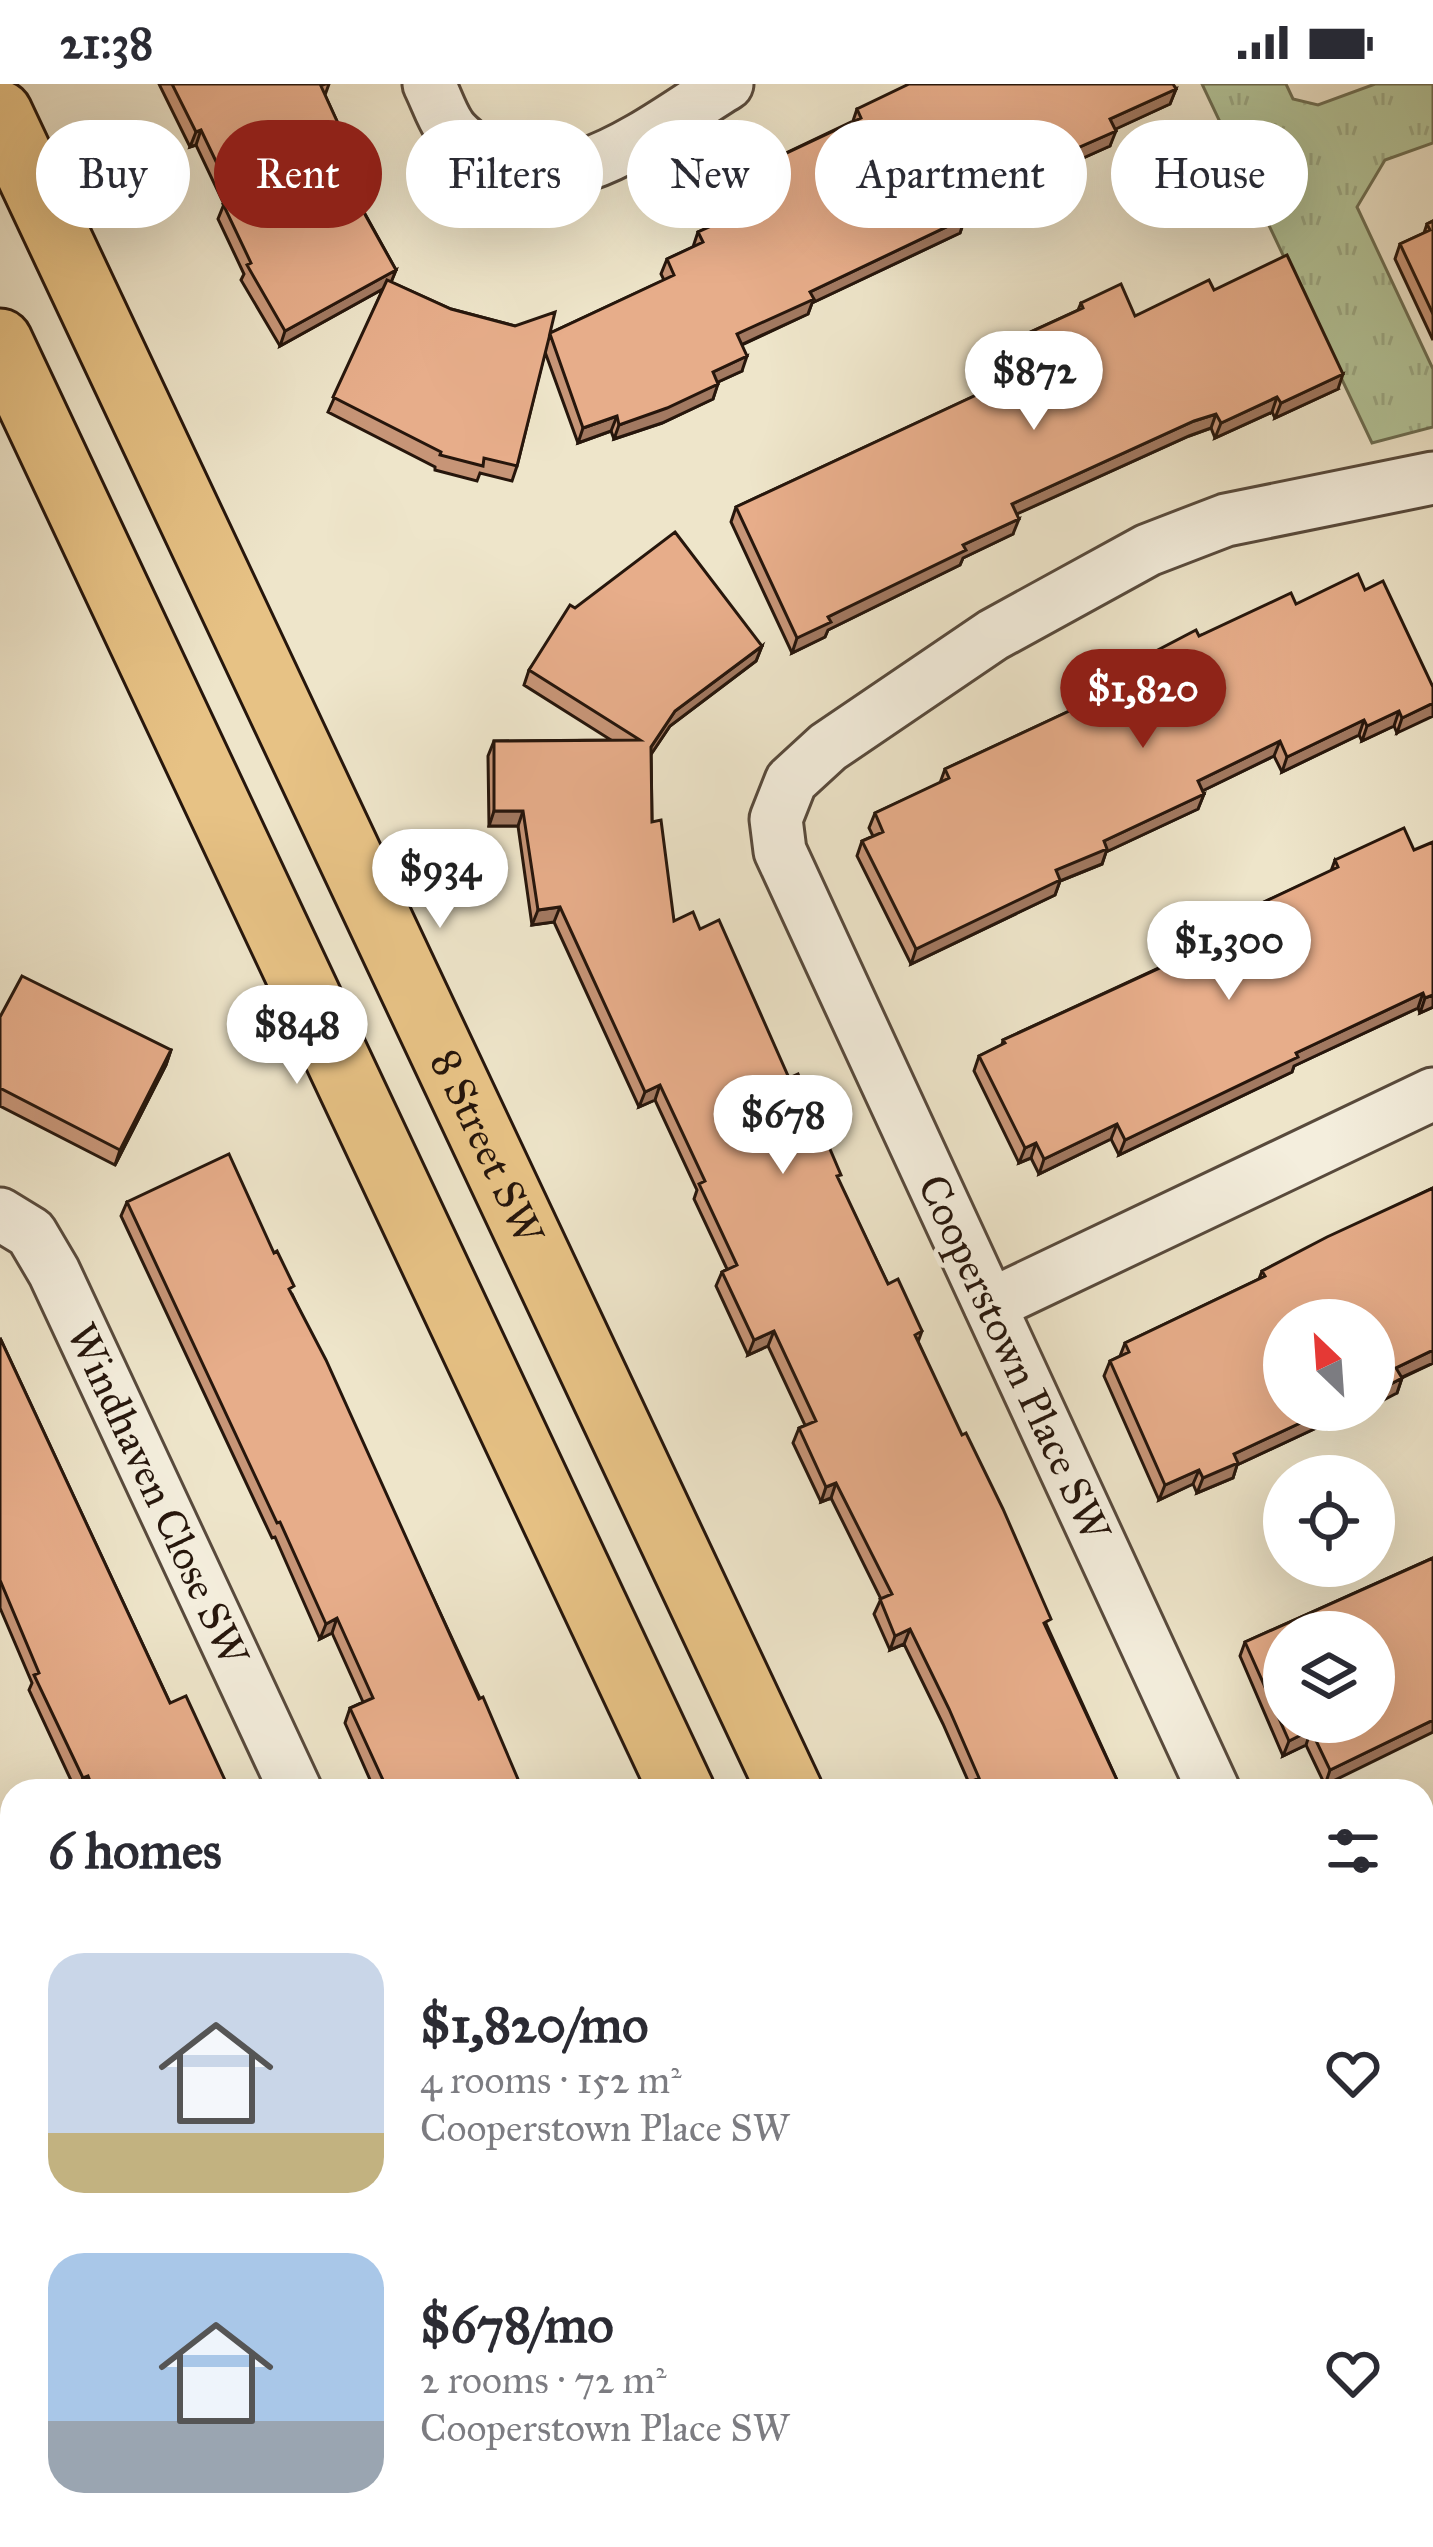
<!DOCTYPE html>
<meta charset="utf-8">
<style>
:root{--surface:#fff;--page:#f2f2f3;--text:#2b2b33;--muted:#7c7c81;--accent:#8f2418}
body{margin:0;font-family:"IM FELL Great Primer",serif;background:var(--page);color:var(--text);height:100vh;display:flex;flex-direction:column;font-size:45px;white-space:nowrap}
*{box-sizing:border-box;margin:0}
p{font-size:39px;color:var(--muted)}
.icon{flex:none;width:66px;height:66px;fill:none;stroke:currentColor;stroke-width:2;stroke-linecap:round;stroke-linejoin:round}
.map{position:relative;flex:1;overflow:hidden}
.drawer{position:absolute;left:0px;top:1695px;width:1434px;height:768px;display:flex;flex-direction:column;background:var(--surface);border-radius:36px 36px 0 0;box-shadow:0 12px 48px #0002}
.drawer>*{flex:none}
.guide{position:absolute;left:36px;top:36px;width:1362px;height:108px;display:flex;gap:24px}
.needle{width:78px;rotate:335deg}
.buttons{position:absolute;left:1263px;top:1215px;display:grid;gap:24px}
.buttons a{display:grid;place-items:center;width:132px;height:132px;border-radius:50%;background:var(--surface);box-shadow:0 12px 48px #0002;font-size:60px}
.price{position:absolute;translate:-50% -102px;padding:0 27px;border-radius:42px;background:#fff;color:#222;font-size:39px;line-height:78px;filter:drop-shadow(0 3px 6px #0008)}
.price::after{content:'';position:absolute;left:50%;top:72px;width:36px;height:27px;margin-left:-18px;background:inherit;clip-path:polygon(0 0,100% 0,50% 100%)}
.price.selected{background:var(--accent);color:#fff}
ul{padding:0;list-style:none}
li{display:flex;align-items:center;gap:36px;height:300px;padding:0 48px}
li span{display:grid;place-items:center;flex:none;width:336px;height:240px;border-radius:36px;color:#555}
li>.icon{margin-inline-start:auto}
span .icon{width:144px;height:144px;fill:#fffc;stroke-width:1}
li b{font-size:51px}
h2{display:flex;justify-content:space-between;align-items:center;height:144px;padding:0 48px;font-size:51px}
.chip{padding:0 42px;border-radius:54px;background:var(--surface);box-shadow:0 12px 48px #0002;font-size:42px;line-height:108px}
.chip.selected{background:var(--accent);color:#fff}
.status{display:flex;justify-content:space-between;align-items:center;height:84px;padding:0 60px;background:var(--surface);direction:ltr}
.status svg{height:33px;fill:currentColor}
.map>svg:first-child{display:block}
</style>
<div class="status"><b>21:38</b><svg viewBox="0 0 49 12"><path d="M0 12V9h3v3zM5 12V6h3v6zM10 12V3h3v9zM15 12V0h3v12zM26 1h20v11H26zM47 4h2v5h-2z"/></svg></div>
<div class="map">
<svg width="1433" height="2463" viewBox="0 0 1433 2463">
<defs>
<pattern id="park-tufts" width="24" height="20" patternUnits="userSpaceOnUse" patternTransform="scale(3)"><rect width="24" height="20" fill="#b4c59a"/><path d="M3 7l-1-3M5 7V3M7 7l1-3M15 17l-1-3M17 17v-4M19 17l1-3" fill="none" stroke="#9ba884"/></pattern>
</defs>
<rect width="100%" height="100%" fill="#eee5ca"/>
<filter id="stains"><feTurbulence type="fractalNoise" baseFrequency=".00167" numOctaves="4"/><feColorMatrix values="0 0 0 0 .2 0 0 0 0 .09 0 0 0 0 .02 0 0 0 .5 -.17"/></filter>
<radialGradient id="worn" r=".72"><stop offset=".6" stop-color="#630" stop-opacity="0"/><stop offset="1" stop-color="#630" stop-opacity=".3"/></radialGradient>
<path fill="url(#park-tufts)" stroke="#6d6e53" stroke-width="3" d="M1202 0H1286L1293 15 1318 21 1375 0H1433V59L1385 76 1357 123 1433 285V343L1372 359Z"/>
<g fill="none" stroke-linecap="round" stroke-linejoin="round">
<defs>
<g id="minor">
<path d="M429 0C436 14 441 30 449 42 455 52 467 60 476 67 553 132 659 41 727 0"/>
<path id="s1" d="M0 1130 31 1149 54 1188 296 1707"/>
<path d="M990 1221 1433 1010"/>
<path d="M1214 1707 780 767 776 735 791 697 828 663 993 551 1148 466 1226 436 1433 394"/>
<path d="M1422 1756 1433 1751"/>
<path d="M288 2463 313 2451"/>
</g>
<g id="major">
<path id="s2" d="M0 29 790 1707"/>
<path d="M0 257 682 1707"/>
<path d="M984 2451 986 2463"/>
<path d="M1030 2451 1036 2463"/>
<path d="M1137 2451 1142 2463"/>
</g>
</defs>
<use href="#minor" stroke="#584a3c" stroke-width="57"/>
<use href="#major" stroke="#26160c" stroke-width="69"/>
<use href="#minor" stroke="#f4eedd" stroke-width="51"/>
<use href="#major" stroke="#e7c285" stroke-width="63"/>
</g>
<path fill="#c79577" stroke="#26160c" stroke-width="3" d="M159 0H329L325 11 367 103 361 118 359 119 396 186 391 198 451 225 515 242 550 249 664 196 661 190 667 175 693 163 698 148 708 144 698 123 704 108 853 37 857 25 1175 3 1176 5 1170 20 1115 45 1110 62 1045 91 1042 83 960 121 965 134 960 149 812 219 808 230 742 261V287L718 298 713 315 662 339 614 355 611 347 578 359 545 268 517 382 512 397 480 389 477 397 435 386V383L328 328 383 205 280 262 241 196 244 190 218 135 224 120 196 61 190 63Z
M1433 137V256L1395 175 1400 160 1424 149 1427 140Z
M1214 206 1338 305 1275 334 1272 328 1215 354 1211 344 1189 352 1016 430 1013 450 963 474 960 481 828 546 825 553 792 569 731 438 736 423 981 309 971 288 976 273 1078 226 1081 219 1135 232Z
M1365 506 1433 603 1397 649 1394 642 1362 657 1359 651 1282 688 1274 672 1202 707 1204 710 1198 725 1106 768 1102 780 1060 797 1055 811 911 880 857 772 862 757 873 752 869 744 875 729 940 699 945 685 1089 618 1087 615 1093 600 1199 552 1296 520Z
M575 524 762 562 756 577 670 642 651 670 652 738 674 837 700 845 789 994 888 1200 922 1247 918 1258 1122 1707H965L969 1699 943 1640 904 1560 890 1566 874 1530 881 1515 831 1414 821 1418 793 1359 799 1344 805 1341 768 1262 748 1271 716 1202 722 1188 727 1185 694 1115 697 1106 655 1016 639 1023 554 838 532 841 518 742H489L488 672 494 657 611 656 524 601 529 586Z
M1335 776 1433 923 1420 929 1418 924 1311 974 1294 982 1292 988 1119 1071 1111 1055 1039 1090 1031 1074 1019 1079 974 987 979 972 1002 961 1003 956 1193 868 1197 858 1224 845 1228 835 1331 787Z
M0 933 171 966 166 981 115 1081 0 1022Z
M1433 1104V1279L1402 1294 1397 1309 1284 1326H1364L1329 1344 1327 1339 1237 1381 1233 1394 1197 1409 1193 1400 1159 1416 1104 1292 1110 1277 1120 1272 1125 1259 1259 1195 1262 1187Z
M127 1118 292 1210 523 1707H375L345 1639 350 1624 363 1618 332 1549 320 1555 275 1453 272 1454 121 1132Z
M0 1254 170 1619 230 1707H76L29 1606 32 1599 0 1524Z
M1433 1474 1325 1701 1306 1661 1283 1672 1240 1572 1245 1558Z
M1433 1848V2017L1425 2021 1422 2013V1853Z
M0 2105 12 2109V2223L0 2214Z
M567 2451H679L669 2463H580Z"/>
<path fill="#a27961" stroke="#26160c" stroke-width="3" d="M1176 5 1170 20 1105 50 1110 35Z
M201 46 196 61 190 63 196 48Z
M1116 47 1110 62 1045 91 1050 76Z
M1047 68 1042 83 950 126 955 111Z
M367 103 361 118 348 124 353 109Z
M965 134 960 149 812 219 808 230 732 265 737 250 810 208Z
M396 186 390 201 280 262 285 247Z
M747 272 742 287 707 303 713 288Z
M1343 290 1338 305 1275 334 1281 319Z
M718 300 713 315 662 339 614 355 619 341Z
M1277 313 1272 328 1215 354 1221 339Z
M1216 330 1211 344 1189 352 1006 435 1012 420 1194 337Z
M617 332 611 347 578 359 583 344Z
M1019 435 1013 450 963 474 960 481 828 546 825 553 792 569 797 554 828 533 963 461Z
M762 562 756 577 670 642 646 678 651 663 675 627Z
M1433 619V632L1397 649 1402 634Z
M1399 627 1394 642 1362 657 1367 642Z
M1364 636 1359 651 1282 688 1287 673Z
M1280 657 1274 672 1192 712 1198 697Z
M1204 710 1198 725 1106 768 1102 780 1060 797 1055 811 911 880 916 865 1056 786 1104 757Z
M494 727H523L518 742H489Z
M560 823 554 838 532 841 538 826Z
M1423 909 1418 924 1311 974 1294 982 1292 988 1119 1071 1125 1056 1296 969Z
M1433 911V923L1420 929 1425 914Z
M171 966 166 981 115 1081 120 1066Z
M660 1001 655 1016 639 1023 645 1008Z
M1117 1040 1111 1055 1039 1090 1044 1075Z
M1036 1059 1031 1074 1019 1079 1025 1064Z
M774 1247 768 1262 748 1271 754 1256Z
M1433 1266V1279L1391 1298 1396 1284Z
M1402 1294 1397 1309 1374 1321V1309Z
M1328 1326H1331L1327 1339 1237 1381 1233 1394 1197 1409 1203 1394 1234 1370Z
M1340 1326H1364L1329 1344 1334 1329Z
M1199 1386 1193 1400 1159 1416 1165 1401Z
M836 1399 831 1414 821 1418 826 1403Z
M337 1534 332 1549 320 1555 326 1540Z
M910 1545 904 1560 890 1566 895 1552Z
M1433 1636V1648L1325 1701 1330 1686Z
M1311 1646 1306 1661 1283 1672 1289 1657Z
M88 1692 82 1707H78L83 1694Z
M1433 2005V2017L1425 2021 1431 2006Z
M12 2053V2067L0 2069V2055Z
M1433 2386V2397L1422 2402V2391Z
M92 2451H118L93 2463H67Z
M671 2451H679L669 2463H661Z"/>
<path fill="#e7ad8a" stroke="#26160c" stroke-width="3" fill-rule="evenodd" d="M172 0H325L321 2 367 103 353 109 396 186 285 247 247 181 251 179 223 120 234 115 201 46 196 48Z
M909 0H1173L1176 5 1110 35 1116 47 1050 76 1047 68 955 111 965 134 810 208 814 215 737 250 747 272 713 288 718 300 667 324 619 341 617 332 583 344 550 250 517 382 484 374 483 382 440 371 441 368 333 313 387 196 451 225 515 242 555 228 550 249 674 191 667 175 703 158 698 148 718 139 704 108 861 34 857 25Z
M1433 137V230L1400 160 1430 146 1427 140Z
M1287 171 1343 290 1281 319 1277 313 1221 339 1216 330 1194 337 1012 420 1019 435 963 461 966 466 828 533 831 538 797 554 736 423 991 304 976 273 1083 224 1081 219 1121 200 1135 232 1209 196 1214 206Z
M675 448 762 562 675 627 651 663 652 738 661 736 674 837 693 828 700 845 719 836 789 994 798 990 841 1091 837 1092 888 1200 898 1195 922 1247 915 1251 962 1351 966 1349 1003 1425 1051 1535 1044 1539 1122 1707H972L968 1699 979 1694 949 1625 910 1545 895 1552 880 1515 892 1510 836 1399 826 1403 799 1344 816 1337 774 1247 754 1256 722 1188 737 1181 699 1100 705 1097 660 1001 645 1008 560 823 538 826 523 727H494V657L640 656 529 586 570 521 575 524Z
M1358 490 1365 506 1383 497 1433 603V619L1402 634 1399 627 1367 642 1364 636 1287 673 1280 657 1198 697 1204 710 1104 757 1107 765 1056 786 1060 796 916 865 862 757 883 748 875 729 949 694 945 685 1099 613 1093 600 1196 546 1199 552 1291 509 1296 520Z
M1404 744 1414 766 1433 758V911L1425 914 1423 909 1317 959 1296 969 1298 973 1125 1056 1117 1040 1044 1075 1036 1059 1025 1064 979 972 1005 959 1003 956 1201 865 1197 858 1231 842 1228 835 1338 783 1335 776Z
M22 892 171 966 120 1066 0 1004V933Z
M229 1070 274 1169 277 1167 294 1202 289 1205 326 1276 479 1615 483 1613 523 1707H388L350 1624 373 1614 337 1534 326 1540 280 1438 277 1439 127 1118Z
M1433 1104V1266L1396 1284 1402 1294 1374 1309V1236H1284V1326H1328L1234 1370 1238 1379 1203 1394 1199 1386 1165 1401 1110 1277 1129 1268 1125 1259 1265 1192 1262 1187 1327 1153Z
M0 1254 170 1619 186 1612 230 1707H94L88 1692 83 1694 34 1591 39 1589 0 1496Z
M1433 1474V1636L1330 1686 1311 1646 1289 1657 1245 1558ZM1284 1548H1374V1638H1284Z
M0 1783 12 1808V2053L0 2055Z
M1433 1848V2005L1431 2006 1422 1986V1853Z
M4 2103 12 2109V2204L0 2196V2105Z
M1433 2139V2386L1422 2391V2145Z
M12 2367V2451H92L67 2463H0V2373Z
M491 2451H552L558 2463H466Z
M589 2451H671L661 2463H603Z"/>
<g text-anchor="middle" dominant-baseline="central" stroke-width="10" stroke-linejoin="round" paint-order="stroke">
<g font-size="42" fill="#26160c" stroke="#f4eedd">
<text stroke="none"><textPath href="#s2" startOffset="1143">8 Street SW</textPath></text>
<text transform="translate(1014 1274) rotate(65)">Cooperstown Place SW</text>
<text stroke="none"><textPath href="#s1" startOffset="327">Windhaven Close SW</textPath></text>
</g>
</g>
<rect width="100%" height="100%" filter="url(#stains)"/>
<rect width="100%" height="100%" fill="url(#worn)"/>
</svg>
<div class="buttons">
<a><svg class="needle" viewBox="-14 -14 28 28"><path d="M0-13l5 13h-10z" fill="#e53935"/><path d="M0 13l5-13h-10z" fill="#7c7c81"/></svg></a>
<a><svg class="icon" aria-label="locate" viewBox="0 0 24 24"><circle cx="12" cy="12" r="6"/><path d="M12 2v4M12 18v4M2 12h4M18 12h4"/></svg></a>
<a><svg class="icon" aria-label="layers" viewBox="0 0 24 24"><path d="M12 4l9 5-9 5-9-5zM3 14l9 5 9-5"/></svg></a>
</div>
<b class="price" style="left:1034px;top:349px">$872</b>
<b class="price selected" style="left:1143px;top:667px">$1,820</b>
<b class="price" style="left:440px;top:847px">$934</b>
<b class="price" style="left:1229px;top:919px">$1,300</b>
<b class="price" style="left:297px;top:1003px">$848</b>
<b class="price" style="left:783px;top:1093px">$678</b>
<div class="guide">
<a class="chip">Buy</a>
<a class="chip selected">Rent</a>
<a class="chip">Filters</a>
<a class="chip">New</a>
<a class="chip">Apartment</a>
<a class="chip">House</a>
</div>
<section class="drawer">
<h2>6 homes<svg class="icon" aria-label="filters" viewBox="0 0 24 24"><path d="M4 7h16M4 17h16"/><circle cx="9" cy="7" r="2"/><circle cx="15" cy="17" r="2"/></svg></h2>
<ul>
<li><span style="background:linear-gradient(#c9d6e8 75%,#c2b280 0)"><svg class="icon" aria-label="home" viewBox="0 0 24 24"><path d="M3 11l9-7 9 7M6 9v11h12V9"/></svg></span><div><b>$1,820/mo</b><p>4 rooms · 152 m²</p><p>Cooperstown Place SW</p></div><svg class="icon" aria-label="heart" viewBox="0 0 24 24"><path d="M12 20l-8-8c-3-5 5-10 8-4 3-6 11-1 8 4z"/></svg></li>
<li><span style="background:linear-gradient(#a9c7e8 70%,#9aa5b1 0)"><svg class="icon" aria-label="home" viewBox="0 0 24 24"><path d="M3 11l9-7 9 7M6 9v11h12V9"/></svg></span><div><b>$678/mo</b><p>2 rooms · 72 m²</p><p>Cooperstown Place SW</p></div><svg class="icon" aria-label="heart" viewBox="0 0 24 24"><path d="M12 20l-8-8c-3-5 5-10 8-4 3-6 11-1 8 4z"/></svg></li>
</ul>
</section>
</div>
